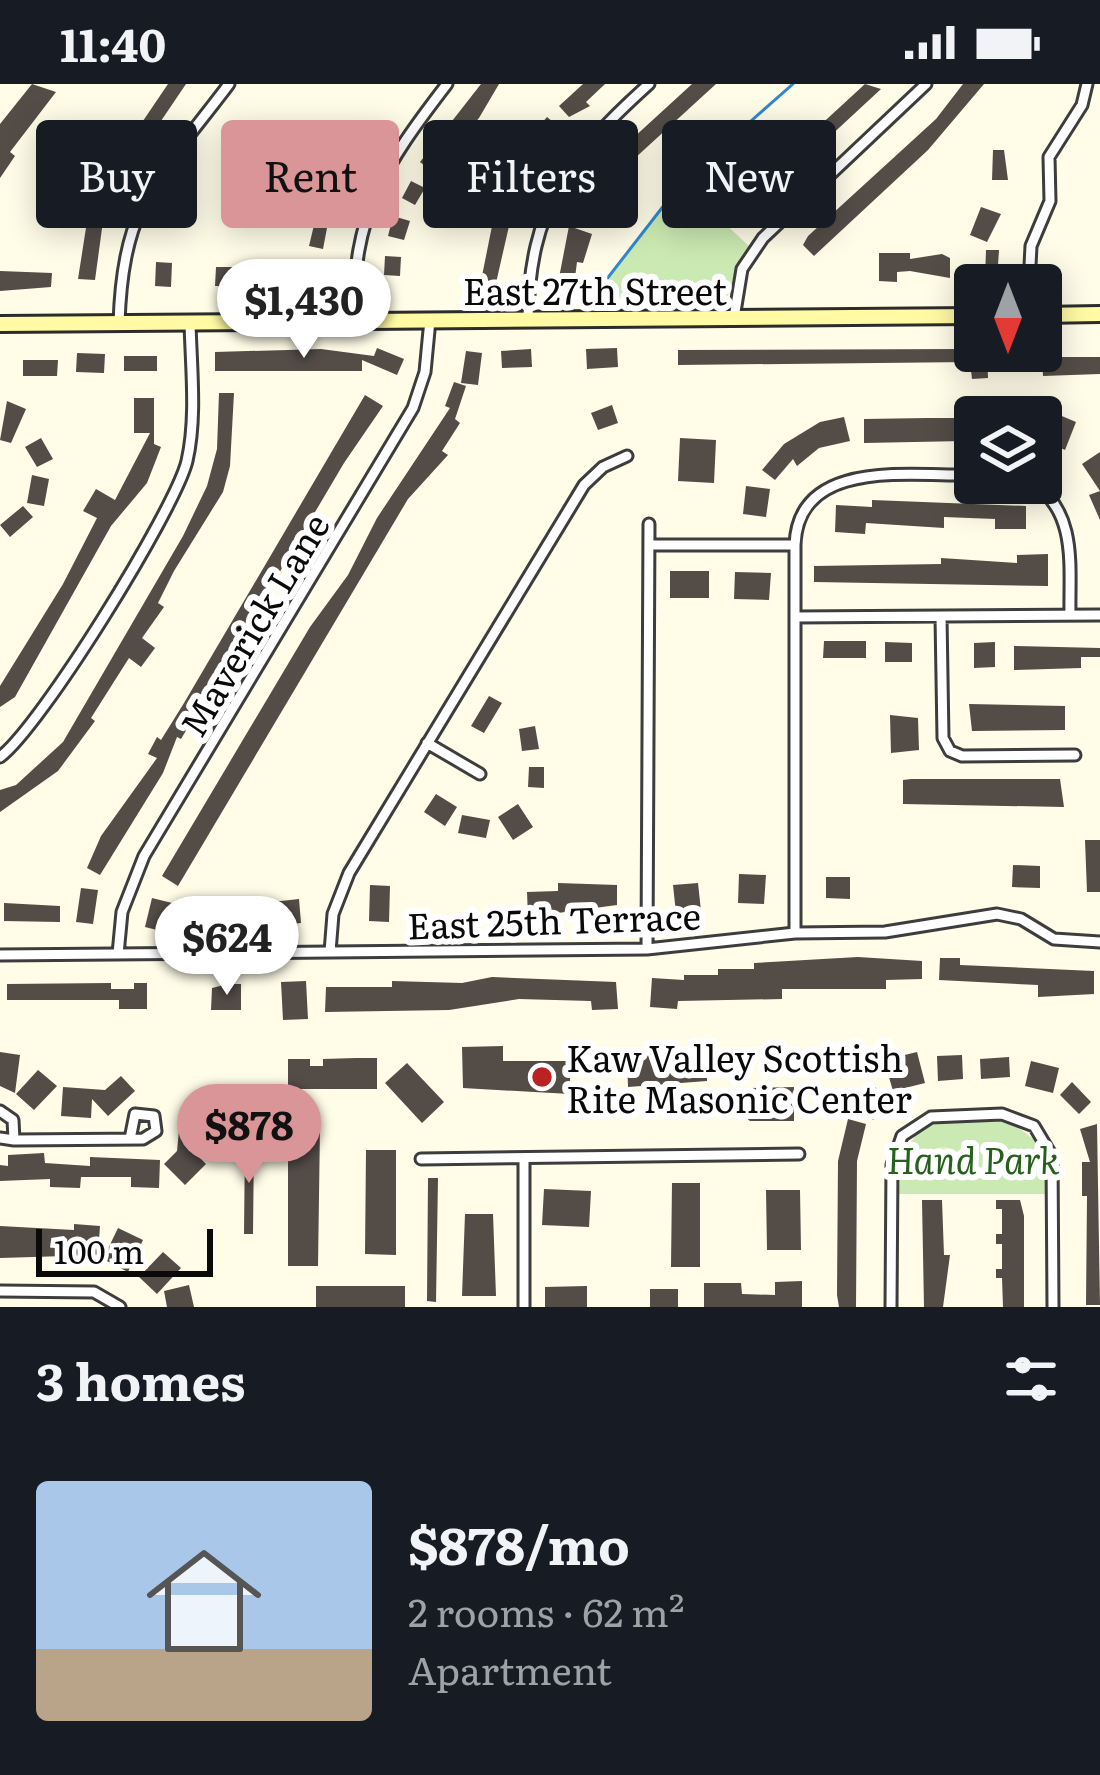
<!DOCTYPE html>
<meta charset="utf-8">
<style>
:root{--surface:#171b24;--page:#242831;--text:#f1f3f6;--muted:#9ea1a6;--accent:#d99597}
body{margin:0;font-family:Literata,serif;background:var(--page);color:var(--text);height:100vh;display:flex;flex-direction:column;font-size:45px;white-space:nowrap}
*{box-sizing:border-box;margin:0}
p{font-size:39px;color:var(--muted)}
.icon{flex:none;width:66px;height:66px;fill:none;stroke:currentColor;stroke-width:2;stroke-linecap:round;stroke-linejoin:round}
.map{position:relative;height:1223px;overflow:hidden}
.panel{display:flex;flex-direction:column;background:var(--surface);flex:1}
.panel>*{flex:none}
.guide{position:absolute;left:36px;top:36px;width:1029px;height:108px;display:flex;gap:24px}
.needle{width:78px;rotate:180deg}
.fabs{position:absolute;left:954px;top:180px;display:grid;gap:24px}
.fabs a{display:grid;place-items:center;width:108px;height:108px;border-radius:12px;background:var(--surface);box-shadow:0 6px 30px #0003;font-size:60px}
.scale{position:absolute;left:36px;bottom:30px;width:177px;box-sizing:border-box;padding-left:12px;border:6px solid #0a0a0a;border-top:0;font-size:33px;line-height:42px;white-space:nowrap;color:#0a0a0a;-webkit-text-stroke:9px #fff;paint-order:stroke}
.price{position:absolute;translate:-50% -102px;padding:0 27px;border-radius:42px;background:#fff;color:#222;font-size:39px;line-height:78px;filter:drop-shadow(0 3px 6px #0008)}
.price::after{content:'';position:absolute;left:50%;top:72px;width:36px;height:27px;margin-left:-18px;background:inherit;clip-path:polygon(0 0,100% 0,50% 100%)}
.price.active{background:var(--accent);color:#111}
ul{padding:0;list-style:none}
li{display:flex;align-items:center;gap:36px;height:300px;padding:0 36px}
li span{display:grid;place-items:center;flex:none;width:336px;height:240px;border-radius:12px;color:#555}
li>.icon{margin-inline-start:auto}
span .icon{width:144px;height:144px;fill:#fffc;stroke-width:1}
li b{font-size:51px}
h2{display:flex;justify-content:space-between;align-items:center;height:144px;padding:0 36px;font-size:51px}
.tag{padding:0 42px;border-radius:12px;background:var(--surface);box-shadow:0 6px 30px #0003;font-size:42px;line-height:108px}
.tag.active{background:var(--accent);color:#111}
.status{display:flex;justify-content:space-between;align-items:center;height:84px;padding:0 60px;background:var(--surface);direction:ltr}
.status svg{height:33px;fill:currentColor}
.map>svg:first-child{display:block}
</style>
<div class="status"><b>11:40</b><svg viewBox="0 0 49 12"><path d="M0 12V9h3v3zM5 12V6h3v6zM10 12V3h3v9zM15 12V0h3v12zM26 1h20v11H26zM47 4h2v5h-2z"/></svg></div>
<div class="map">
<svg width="1100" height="1223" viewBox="0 0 1100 1223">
<rect width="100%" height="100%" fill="#fffce8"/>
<path fill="#cbe9b2" d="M681 99 749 162 723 223 583 227Z
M1012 1039 1040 1060 1047 1110H899C902 1029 942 1030 1012 1039Z"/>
<path fill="#def0c4" d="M928 1078a15 15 0 1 1 30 0a15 15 0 1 1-30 0Z"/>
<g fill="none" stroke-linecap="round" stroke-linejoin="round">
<path stroke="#3287ce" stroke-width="3" d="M596 209 682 98 793 0"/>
</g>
<path fill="#534c47" d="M32 0 56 8 10 68 15 72 0 94V40Z
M168 0H186L121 96 103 137 95 196 78 195 88 131 105 93Z
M481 0H499L479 34 433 88 420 78Z
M583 0H605L586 18 590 22 569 33 559 22Z
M692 0H716L623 85 610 100 621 108 614 118 606 114 589 133 576 125 608 77Z
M865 0 881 5 731 144 721 133 733 121 726 113 735 105 742 113Z
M963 0H984L928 66 814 172 803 161 808 152 936 35Z
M547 33 559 43 524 93 505 141 509 142 496 199 481 197 496 122 516 69Z
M993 66H1004L1008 96H992Z
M411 97 425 104 415 121 402 114Z
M981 123 1001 130 987 158 970 151Z
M393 132 410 137 404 156 388 152Z
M314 141 327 144 323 165 309 162Z
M569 142 592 150 583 179 577 178 574 201 558 199Z
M986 166H999L997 196H985Z
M879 169H910V175L942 170 950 174V194L910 187 897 188V198L879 197Z
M385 172 401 173 400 192 384 191Z
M156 178 172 179 171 203 155 202Z
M312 179 329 180 328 201H312Z
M216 183H278L279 203 215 202Z
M0 187 52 189 51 203 0 207Z
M377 264 404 275 397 291 362 276V287H215V268L321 265 374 272Z
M617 264 618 283 587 285 586 265Z
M531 265 532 283 502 284 501 267Z
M964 265V270L987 268 988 294 972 295 970 278 678 281V266Z
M466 267 482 269 478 301 461 299Z
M77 269 105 270 104 289 76 288Z
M124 272H157V287H124Z
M1042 273H1100V290L1043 292Z
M23 276H58L57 292H23Z
M454 298 466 302 455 335 460 339 442 367 448 371 408 415 178 802 162 792 310 543 348 491 377 434 450 324 445 322Z
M219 309H234L230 382 223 408 174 487 158 519 164 523 142 554 155 564 141 583 129 574 91 634 95 637 58 687 0 728V706L16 701 63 658 183 452 207 402 217 365Z
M365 311 383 322 344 379 181 655 177 653 163 689 100 791 87 784 101 752 157 674 148 670 157 653 161 656 184 619Z
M134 314H154V360L161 363 147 399 111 442 15 613 0 623V602L63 500 97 434 83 427 96 405 115 416 150 349H134Z
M7 317 26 325 11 359 0 356Z
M612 321 618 339 598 346 591 329Z
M1057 330 1076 338 1065 366 1045 357Z
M844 333 850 357 819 364 797 382 793 375 775 396 762 386 784 360 820 338Z
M928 334H963L964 357 864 359V335Z
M41 354 53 375 37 383 25 363Z
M680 354 716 356 714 399 678 397Z
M1100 368V436L1089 411 1100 407 1082 380Z
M32 391 49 395 44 422 27 419Z
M746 402 770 405 766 433 743 430Z
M872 416 1026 422V445H995V435L944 433V444L866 439 865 450 835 448 836 421 872 423Z
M23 422 33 433 10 453 0 441Z
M1048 470V502L814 498V482L941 480V474L1017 479V471Z
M670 487H709V514H670Z
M735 488 771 489 769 516 734 515Z
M824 557H866V574H823Z
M885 558 912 559V578H885Z
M995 558V583L974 584V559Z
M1014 562 1100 564V573H1081V584L1014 586Z
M489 612 502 619 484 649 471 642Z
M969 620 1065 622V646L972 647Z
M890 631 918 634 919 666 891 669Z
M535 642 539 665 522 667 519 645Z
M529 683H544V704L528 703Z
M1060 695 1064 723 903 720V696L911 695Z
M436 710 457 723 445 742 424 728Z
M518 720 533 743 513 756 498 733Z
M462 731 490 736 486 754 458 749Z
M1085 756H1100V808H1087Z
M1013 781 1040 782V804L1012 803Z
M739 790 766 791 764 820 738 819Z
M826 793H850V815L826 814Z
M558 799 617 801V821L528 833 527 808 558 807Z
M698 799 701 827 676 829 673 801Z
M370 801 390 802 389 838 369 837Z
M81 804 98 806 93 840 76 838Z
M152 814 172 819 165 848 145 843Z
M299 815 301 839 266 843 263 819Z
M4 819 60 822V838L4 837Z
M858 873 922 877V895L886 896V905H782V915L678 917 677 925 650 923 652 894 684 896V891H718V885H754V879Z
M940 874H960V881L1094 887V910L1038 913V901L939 896Z
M492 893 616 898 618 925 592 926 591 917 519 915 449 926 325 928 326 903H392V897L462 899Z
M306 897 308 935 283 936 281 898Z
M111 899V905H134V899H147V925H119V916H7V900Z
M228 900H241V926H211L212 904Z
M503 962V977H570V1010L463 1004 462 963Z
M0 968 20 971 15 1009 0 1002Z
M917 968 925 999 893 1007 884 976Z
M707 971V997L628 1003 627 972Z
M962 971 963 995 938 997 937 972Z
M1009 973 1010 993 981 995 980 975Z
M356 974H377V1005H288V975H310V982H323V975Z
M1031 977 1059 984 1053 1009 1025 1002Z
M407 979 444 1018 422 1039 385 999Z
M38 986 57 1002 34 1026 16 1010Z
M121 992 135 1007 108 1032 92 1015 91 1034 61 1032 63 1003 105 1006Z
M1072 998 1091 1018 1079 1030 1060 1011Z
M874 1002 891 1018 873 1036 857 1020Z
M794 1003V1037H750L744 1032 750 1004Z
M181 1026 211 1029 208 1059 182 1056 206 1080 185 1101 164 1080 177 1067Z
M848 1035 866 1040 857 1077 856 1223H839L837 1211 838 1077Z
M1097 1040 1100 1221H1086L1087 1112H1082V1078H1090L1080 1045Z
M288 1042H320L318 1182H288Z
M245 1054H254L253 1150H244Z
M366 1066H396V1171L365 1170Z
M44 1069 45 1079 90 1082V1073L160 1076 159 1104 131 1103V1093H81L80 1104 50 1103V1095L0 1097V1081L8 1082V1071Z
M428 1094H438L436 1218 427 1217Z
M672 1099H700V1183H671Z
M544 1105 591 1107 589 1143 542 1141Z
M766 1106H800L801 1166H767Z
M922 1116H942L944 1171H950L943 1223H924Z
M996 1116H1020L1024 1132V1223H1003L1002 1194H996V1185H1002V1160H996V1150H1002V1125H996Z
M465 1130H493L496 1212H462Z
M74 1140 100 1142 98 1171 0 1174V1142L74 1146Z
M118 1144 143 1156 128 1188 103 1175Z
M163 1168 181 1184 157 1210 139 1193Z
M802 1197V1223H704V1199H741L742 1210 775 1211V1198Z
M189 1201 194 1223H167L164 1207Z
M316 1202H405V1223H316Z
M587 1202V1223H545V1203Z
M650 1205H678V1223H650Z"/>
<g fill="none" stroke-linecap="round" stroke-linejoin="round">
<defs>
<path id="street" d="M1029 201 1031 162 1050 117 1049 73 1082 21 1087 0
M734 234 742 185 763 154 926 0
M528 236C529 124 569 72 649 0
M354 237C352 130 384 82 447 0
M119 239C123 117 159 93 229 0
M1033 399C1078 429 1069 483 1070 531
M649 461H795
M796 533 1100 531
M941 533 943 654 950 667 962 672 1075 671
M427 659 480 690
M0 673C40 644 175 426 187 377 197 333 191 283 190 238
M795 849V461C798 372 915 393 975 391
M647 865 649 440
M330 868 333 830 349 789 584 401 603 383 627 372
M118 870 122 828 144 772 413 324 425 288 430 236
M0 871 647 865 795 849 885 848 997 830 1021 835 1054 855 1100 858
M0 1027 13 1036 14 1056
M0 1054 14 1056 143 1055 156 1047 154 1032 135 1030 130 1055
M524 1074V1223
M421 1075 799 1070
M0 1207 94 1208 120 1223
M891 1223 892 1081 902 1052 931 1033 1002 1030 1034 1042 1052 1072 1053 1223"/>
<path id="secondary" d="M1041 231 1100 230
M0 240 975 232"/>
</defs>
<use href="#street" stroke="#3d3d3d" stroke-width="15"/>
<use href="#secondary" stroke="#2c2c2c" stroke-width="20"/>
<use href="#street" stroke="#fff" stroke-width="9"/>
<use href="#secondary" stroke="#fffaa3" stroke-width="14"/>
</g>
<circle fill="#bb2322" stroke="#fff" stroke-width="4.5" cx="542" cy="993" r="12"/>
<g text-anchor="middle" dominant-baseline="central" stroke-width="12" stroke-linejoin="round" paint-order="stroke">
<g font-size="36" fill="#0a0a0a" stroke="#fff">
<text x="595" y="205">East 27th Street</text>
<text transform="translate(253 540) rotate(-59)">Maverick Lane</text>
<text transform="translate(554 835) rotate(-2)">East 25th Terrace</text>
</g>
<g font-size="36" fill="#0a0a0a" stroke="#fff" text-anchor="start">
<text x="566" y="972">Kaw Valley Scottish<tspan x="566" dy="41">Rite Masonic Center</tspan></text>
</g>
<g font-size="36" font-style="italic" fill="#26611b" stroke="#fff">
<text x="973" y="1074">Hand Park</text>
</g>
</g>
</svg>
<div class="fabs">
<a><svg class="needle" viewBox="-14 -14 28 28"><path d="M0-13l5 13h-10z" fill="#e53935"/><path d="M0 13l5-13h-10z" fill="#9ea1a6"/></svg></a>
<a><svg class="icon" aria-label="layers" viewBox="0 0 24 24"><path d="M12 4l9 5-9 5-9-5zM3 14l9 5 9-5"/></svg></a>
</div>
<div class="scale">100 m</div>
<b class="price" style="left:304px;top:277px">$1,430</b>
<b class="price" style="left:227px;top:914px">$624</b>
<b class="price active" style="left:249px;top:1102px">$878</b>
<div class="guide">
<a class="tag">Buy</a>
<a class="tag active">Rent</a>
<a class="tag">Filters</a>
<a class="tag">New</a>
</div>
</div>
<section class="panel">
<h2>3 homes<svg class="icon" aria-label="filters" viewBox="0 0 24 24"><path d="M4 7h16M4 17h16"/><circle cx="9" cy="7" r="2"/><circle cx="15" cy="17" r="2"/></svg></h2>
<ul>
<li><span style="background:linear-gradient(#a9c7e8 70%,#b9a48a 0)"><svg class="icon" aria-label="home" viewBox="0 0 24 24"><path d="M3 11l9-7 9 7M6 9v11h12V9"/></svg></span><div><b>$878/mo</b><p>2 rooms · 62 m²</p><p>Apartment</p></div></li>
</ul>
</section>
